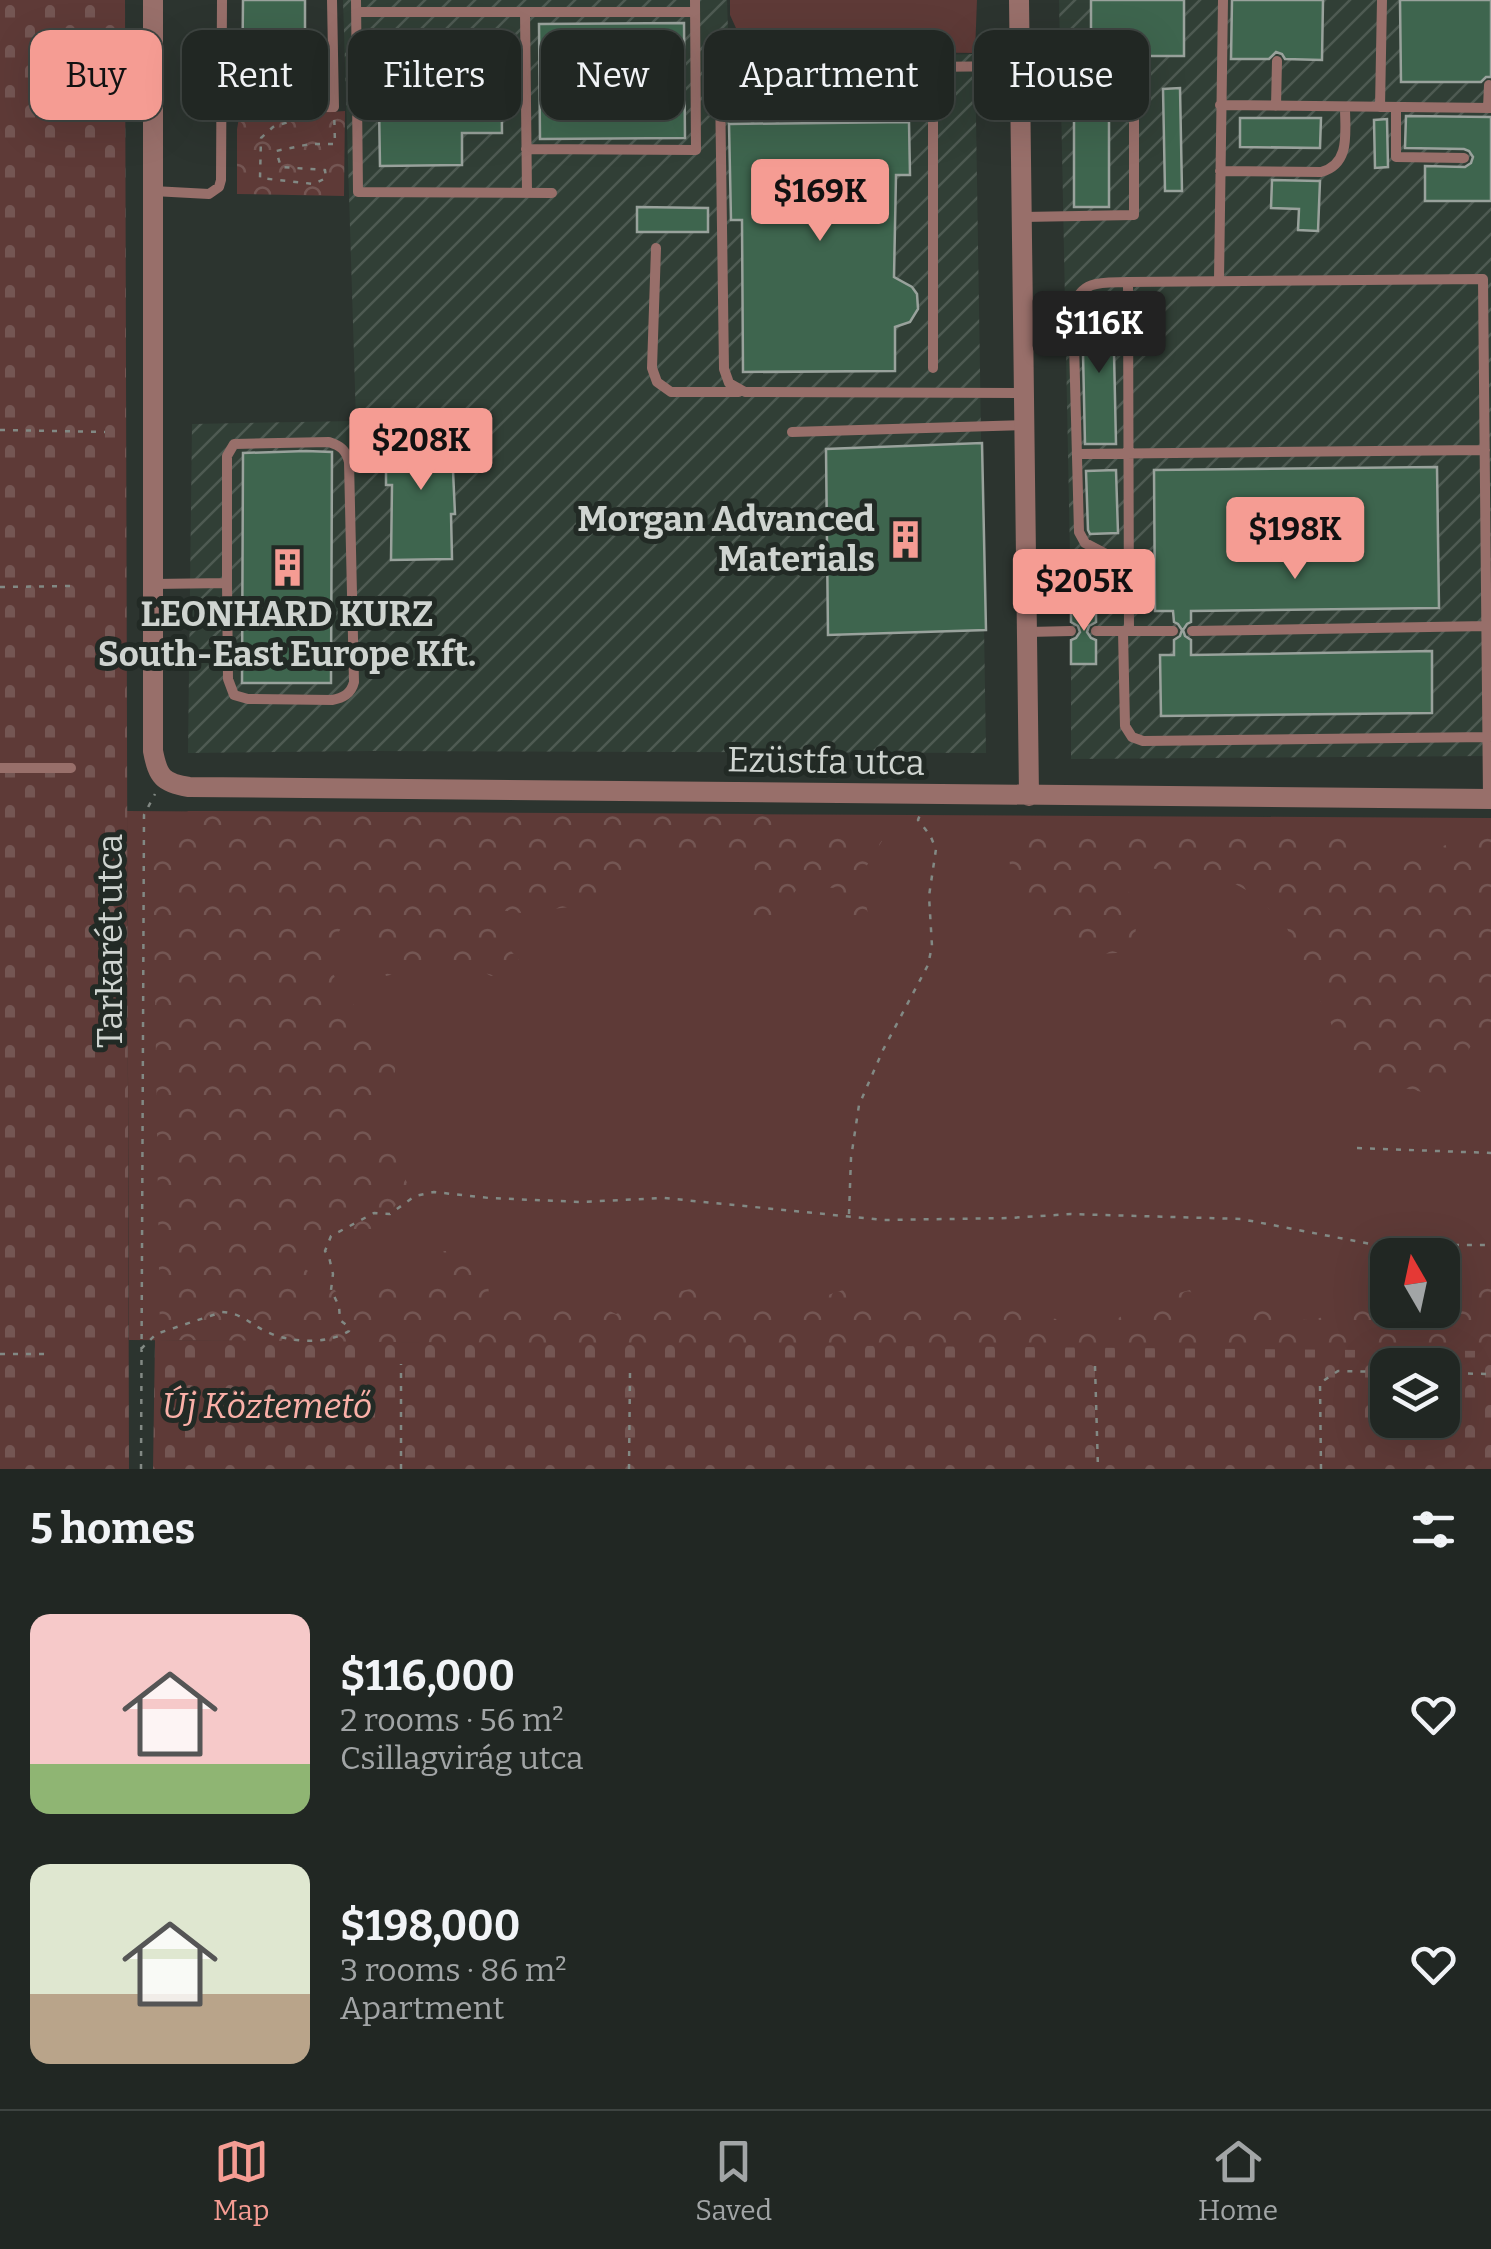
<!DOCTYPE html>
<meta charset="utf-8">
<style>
:root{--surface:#212723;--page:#292f2b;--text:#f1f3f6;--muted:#a2a5a6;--line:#3e4441;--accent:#f59c93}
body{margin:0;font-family:Bitter,serif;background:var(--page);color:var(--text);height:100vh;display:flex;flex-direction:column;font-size:38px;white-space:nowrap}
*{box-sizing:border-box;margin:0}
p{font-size:32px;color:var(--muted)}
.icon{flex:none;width:55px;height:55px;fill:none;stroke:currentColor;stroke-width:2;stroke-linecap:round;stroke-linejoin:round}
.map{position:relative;height:1469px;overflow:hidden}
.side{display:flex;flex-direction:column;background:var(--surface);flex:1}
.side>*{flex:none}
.guide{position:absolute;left:30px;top:30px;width:1432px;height:90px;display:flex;gap:20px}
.needle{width:65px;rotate:351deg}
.tools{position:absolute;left:1370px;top:1238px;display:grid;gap:20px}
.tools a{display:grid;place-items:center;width:90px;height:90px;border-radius:20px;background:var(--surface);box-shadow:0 10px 40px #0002,0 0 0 2px var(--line);font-size:50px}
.price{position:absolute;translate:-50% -85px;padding:0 22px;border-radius:10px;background:var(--accent);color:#111;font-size:32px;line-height:65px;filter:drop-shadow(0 2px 5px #0008)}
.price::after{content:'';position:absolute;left:50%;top:60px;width:30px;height:22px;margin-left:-15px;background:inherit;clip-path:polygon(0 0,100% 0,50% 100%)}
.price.active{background:#222;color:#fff}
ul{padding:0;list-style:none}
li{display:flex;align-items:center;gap:30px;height:250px;padding:0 30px}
li span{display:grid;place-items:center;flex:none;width:280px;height:200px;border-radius:20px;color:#555}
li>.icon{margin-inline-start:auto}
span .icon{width:120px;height:120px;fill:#fffc;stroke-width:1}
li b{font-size:42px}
h2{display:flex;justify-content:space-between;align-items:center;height:120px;padding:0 30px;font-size:42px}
.chip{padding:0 35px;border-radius:20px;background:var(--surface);box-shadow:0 10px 40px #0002,0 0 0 2px var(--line);font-size:35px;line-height:90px}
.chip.active{background:var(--accent);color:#111}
.dock{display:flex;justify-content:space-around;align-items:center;height:140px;border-top:2px solid var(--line);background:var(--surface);font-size:28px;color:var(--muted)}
.dock a{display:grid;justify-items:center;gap:5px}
.dock .active{color:var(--accent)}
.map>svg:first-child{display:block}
</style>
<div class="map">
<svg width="1491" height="1469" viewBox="0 0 1491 1469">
<defs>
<pattern id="industrial-furrows" width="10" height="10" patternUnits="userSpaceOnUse" patternTransform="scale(2.5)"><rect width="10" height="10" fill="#313f36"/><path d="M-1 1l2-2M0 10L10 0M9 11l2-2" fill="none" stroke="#4e5a52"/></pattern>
<pattern id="forest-crowns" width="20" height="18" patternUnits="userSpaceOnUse" patternTransform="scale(2.5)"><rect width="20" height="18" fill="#5e3a37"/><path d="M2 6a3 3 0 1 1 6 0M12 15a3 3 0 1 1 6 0" fill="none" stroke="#745653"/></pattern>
<pattern id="cemetery-stones" width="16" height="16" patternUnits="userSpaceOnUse" patternTransform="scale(2.5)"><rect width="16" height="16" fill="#5e3a37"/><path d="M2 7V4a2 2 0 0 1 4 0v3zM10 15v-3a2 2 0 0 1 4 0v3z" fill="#745653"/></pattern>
</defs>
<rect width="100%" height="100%" fill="#2c342f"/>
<path fill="url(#industrial-furrows)" d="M343 0H727L729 60 975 54 986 753 372 751 188 753 192 424 356 421Z
M1059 0H1491V756L1071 759V604Z"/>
<path fill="#5e3a37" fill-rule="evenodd" d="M730 0H977L975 53 746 50 730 15Z
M127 811 1491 818V1351L129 1340ZM1388 1255H1442V1310H1388Z"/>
<path fill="url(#forest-crowns)" d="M345 111 344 196 237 194V129L239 118Z
M188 811 762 814 819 840 830 827 878 829 882 841 861 875 869 920 855 923 839 888 798 887 779 917 752 922 755 861 714 850 665 857 616 879 577 906 521 913 493 909 482 918 527 969 491 976C457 956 422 968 386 976L371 930 342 926 325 959 337 981 372 1030 398 1036 393 1095 373 1109 409 1187 378 1229H325L297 1265 327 1281 353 1311 377 1296 385 1273 412 1289 438 1276 442 1251H459L488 1266 489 1305 534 1298 589 1301 616 1314 662 1295 700 1287 720 1299 775 1307 785 1317 797 1321 810 1301 846 1289 873 1296 901 1308 947 1298 1020 1302 1051 1318 1104 1328 1139 1304 1190 1290 1208 1333 1227 1330 1243 1300 1305 1320 1326 1317 1354 1295H1387L1388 1310H1442L1443 1288 1491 1276V1355L160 1340 153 851Z
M1336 832 1369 853 1389 854 1428 852 1466 837 1491 834V1028C1467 1038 1464 1063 1457 1086L1436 1095 1372 1081 1334 1030 1285 924 1253 894 1214 872 1141 868 1126 882 1137 920 1133 952 1099 954C1076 931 1069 940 1043 928 1010 914 1009 868 1009 837Z"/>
<path fill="url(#cemetery-stones)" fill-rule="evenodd" d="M0 0H125L129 1469H0Z
M155 1340 1491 1351V1469H153ZM1388 1365H1442V1420H1388Z"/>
<path fill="#3e654e" stroke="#99a29c" stroke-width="2.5" d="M243 0H305V99L242 100Z
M1091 0H1184V56H1091Z
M1232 0H1323L1322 60 1285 59 1282 54 1276 52 1269 59H1231Z
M1400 0H1491V77H1486L1481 82H1401Z
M684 23 685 138 540 139 539 24Z
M488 42H501L502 133H462V165L380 166 378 44Z
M1180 88 1182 191H1165L1163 89Z
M1109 108V207H1074V109Z
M1406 116 1491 117V201H1425V166L1465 167 1471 163 1473 157 1469 151 1464 149 1405 148Z
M1240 118H1321L1320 148 1240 147Z
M1387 119 1388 167 1375 168 1374 120Z
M909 122 910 175H896L894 277 912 287 917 294 918 309 910 322 895 327V371L743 372 742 220H731L729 124Z
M1272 180 1320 181 1318 231 1298 230 1299 209 1271 208Z
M637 207 708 208V232H637Z
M1113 307 1116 444H1085L1082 308Z
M451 427 455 514H451L452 559 391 560 392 485H386V454L392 453V428Z
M982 443 986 630 828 635 826 449Z
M306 451 332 452 331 683H242L243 453Z
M1437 467 1439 608 1191 611V622L1187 624 1183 630 1185 636 1191 640V655L1432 651V713L1161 716 1160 655H1174V640L1180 636 1182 630 1178 624 1174 622 1173 611H1155L1154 470Z
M1116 470 1118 533 1090 534 1088 530 1086 471Z
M1071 604H1096V622L1089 626 1087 632 1091 638 1096 640V664H1071V640L1076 638 1080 632 1078 626 1071 622Z"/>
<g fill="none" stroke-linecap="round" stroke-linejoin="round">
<path stroke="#828984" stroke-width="2.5" stroke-dasharray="5 8" stroke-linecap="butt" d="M334 107 335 144H310L276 151 281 167 325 170 326 178 314 184 260 178 261 138 273 127Z
M0 430 105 432
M0 587 72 586
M1357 1148 1491 1153
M849 1214 851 1158 859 1105 883 1050 928 965 932 946 929 896 936 849 930 835 918 820 921 812
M141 1349 156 1334 222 1312C241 1313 249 1323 265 1331 288 1343 327 1345 349 1331V1327L340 1320 339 1306 331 1290 333 1274 329 1257 325 1251 331 1236 374 1213 390 1214 415 1196 434 1192 489 1198 581 1202 664 1198 884 1220 1010 1218 1071 1214 1241 1219 1376 1245H1491
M0 1354H46
M1095 1366 1098 1469
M1442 1373 1491 1374
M141 1469 144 815 155 794
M401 1469V1364
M629 1469 630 1373
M1321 1469 1320 1383 1338 1371 1388 1372"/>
<path stroke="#986f6a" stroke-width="10" d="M356 0 358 192 552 193
M356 12H695
M525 12 527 193
M1020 66 736 69 725 75 720 86 724 369 729 383 745 392 1024 393
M895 67 924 88 933 105V368
M1020 101 1134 99V215L1023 217
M1220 105 1491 108
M1276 106 1277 61
M1380 107 1382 0
M1396 107V157L1464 158
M1488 108 1489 85
M221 109 334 107 332 0
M526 149 696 150 695 0
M1220 171 1321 172C1351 164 1345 132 1345 107
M153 191 209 194 219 187 221 180 222 0
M656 248 652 368 657 382 671 392H739
M1219 280 1223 0
M1128 282C1103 283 1083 279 1073 306L1079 532 1085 543 1129 566
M792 432 1024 425
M1077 454 1485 450
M153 584 227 583V456L234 444 329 442C341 446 346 450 349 462L354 682C351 694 343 698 332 700L248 699 234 695 228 679 227 583
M1096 631H1173
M1123 631 1125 726 1132 737 1143 741 1488 737
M1129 631 1128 282 1483 279 1488 798
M1192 631 1487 626
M1028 632 1071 631
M0 768H71"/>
<path stroke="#986f6a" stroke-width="20" d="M153 0V751C158 777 163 783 189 787L1491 799
M1019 0 1029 796"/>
</g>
<defs>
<symbol id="building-bare" viewBox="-9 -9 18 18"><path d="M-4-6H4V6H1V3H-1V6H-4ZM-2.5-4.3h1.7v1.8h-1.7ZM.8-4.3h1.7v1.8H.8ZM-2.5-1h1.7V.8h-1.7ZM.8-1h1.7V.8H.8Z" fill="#f59c93" stroke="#222a25" stroke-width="2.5" paint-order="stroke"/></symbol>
</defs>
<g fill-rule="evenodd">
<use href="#building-bare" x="878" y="512" width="55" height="55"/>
<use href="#building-bare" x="260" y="540" width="55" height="55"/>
</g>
<g text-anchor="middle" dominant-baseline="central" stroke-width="10" stroke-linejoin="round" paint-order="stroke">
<g font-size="35" font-weight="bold" fill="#cfd4d0" stroke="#222a25" text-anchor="end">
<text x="875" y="519">Morgan Advanced<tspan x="875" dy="40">Materials</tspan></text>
<text x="287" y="614" text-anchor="middle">LEONHARD KURZ<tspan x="287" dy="40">South-East Europe Kft.</tspan></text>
</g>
<g font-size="35" fill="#cfd4d0" stroke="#222a25">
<text transform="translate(826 761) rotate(1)">Ezüstfa utca</text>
<text transform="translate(110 941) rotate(-90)">Tarkarét utca</text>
</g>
<g font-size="35" font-style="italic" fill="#fab0a8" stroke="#222a25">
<text x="267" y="1406">Új Köztemető</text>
</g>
</g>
</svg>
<div class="tools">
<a><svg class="needle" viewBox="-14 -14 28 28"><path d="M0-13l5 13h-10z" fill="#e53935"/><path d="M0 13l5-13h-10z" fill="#a2a5a6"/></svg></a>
<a><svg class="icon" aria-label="layers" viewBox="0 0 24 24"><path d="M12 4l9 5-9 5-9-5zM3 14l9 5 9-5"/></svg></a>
</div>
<b class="price" style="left:820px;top:244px">$169K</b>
<b class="price active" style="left:1099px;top:376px">$116K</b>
<b class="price" style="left:421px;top:493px">$208K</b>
<b class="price" style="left:1295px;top:582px">$198K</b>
<b class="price" style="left:1084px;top:634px">$205K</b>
<div class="guide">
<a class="chip active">Buy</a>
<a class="chip">Rent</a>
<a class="chip">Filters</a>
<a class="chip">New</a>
<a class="chip">Apartment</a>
<a class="chip">House</a>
</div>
</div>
<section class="side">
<h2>5 homes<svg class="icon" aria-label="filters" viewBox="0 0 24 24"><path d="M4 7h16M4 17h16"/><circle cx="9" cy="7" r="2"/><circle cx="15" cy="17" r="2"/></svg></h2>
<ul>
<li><span style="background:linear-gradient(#f6c9c9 75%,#8fb573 0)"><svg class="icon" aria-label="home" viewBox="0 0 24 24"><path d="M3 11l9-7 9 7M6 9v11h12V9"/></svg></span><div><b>$116,000</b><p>2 rooms · 56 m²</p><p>Csillagvirág utca</p></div><svg class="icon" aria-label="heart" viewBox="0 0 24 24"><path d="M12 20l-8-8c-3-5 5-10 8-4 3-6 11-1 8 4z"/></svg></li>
<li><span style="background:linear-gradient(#dfe7d0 65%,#b9a48a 0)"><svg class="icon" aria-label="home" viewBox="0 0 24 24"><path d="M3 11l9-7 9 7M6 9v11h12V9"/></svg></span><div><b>$198,000</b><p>3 rooms · 86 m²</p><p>Apartment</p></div><svg class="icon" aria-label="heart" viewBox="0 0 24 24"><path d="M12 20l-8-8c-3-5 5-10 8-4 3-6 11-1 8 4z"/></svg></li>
</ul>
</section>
<nav class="dock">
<a class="active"><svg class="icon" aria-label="map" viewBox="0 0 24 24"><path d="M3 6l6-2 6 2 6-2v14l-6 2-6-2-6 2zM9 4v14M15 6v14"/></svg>Map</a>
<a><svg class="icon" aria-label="saved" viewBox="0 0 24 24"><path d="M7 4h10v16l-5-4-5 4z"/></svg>Saved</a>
<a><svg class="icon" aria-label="home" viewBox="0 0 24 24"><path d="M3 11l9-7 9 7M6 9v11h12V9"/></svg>Home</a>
</nav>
